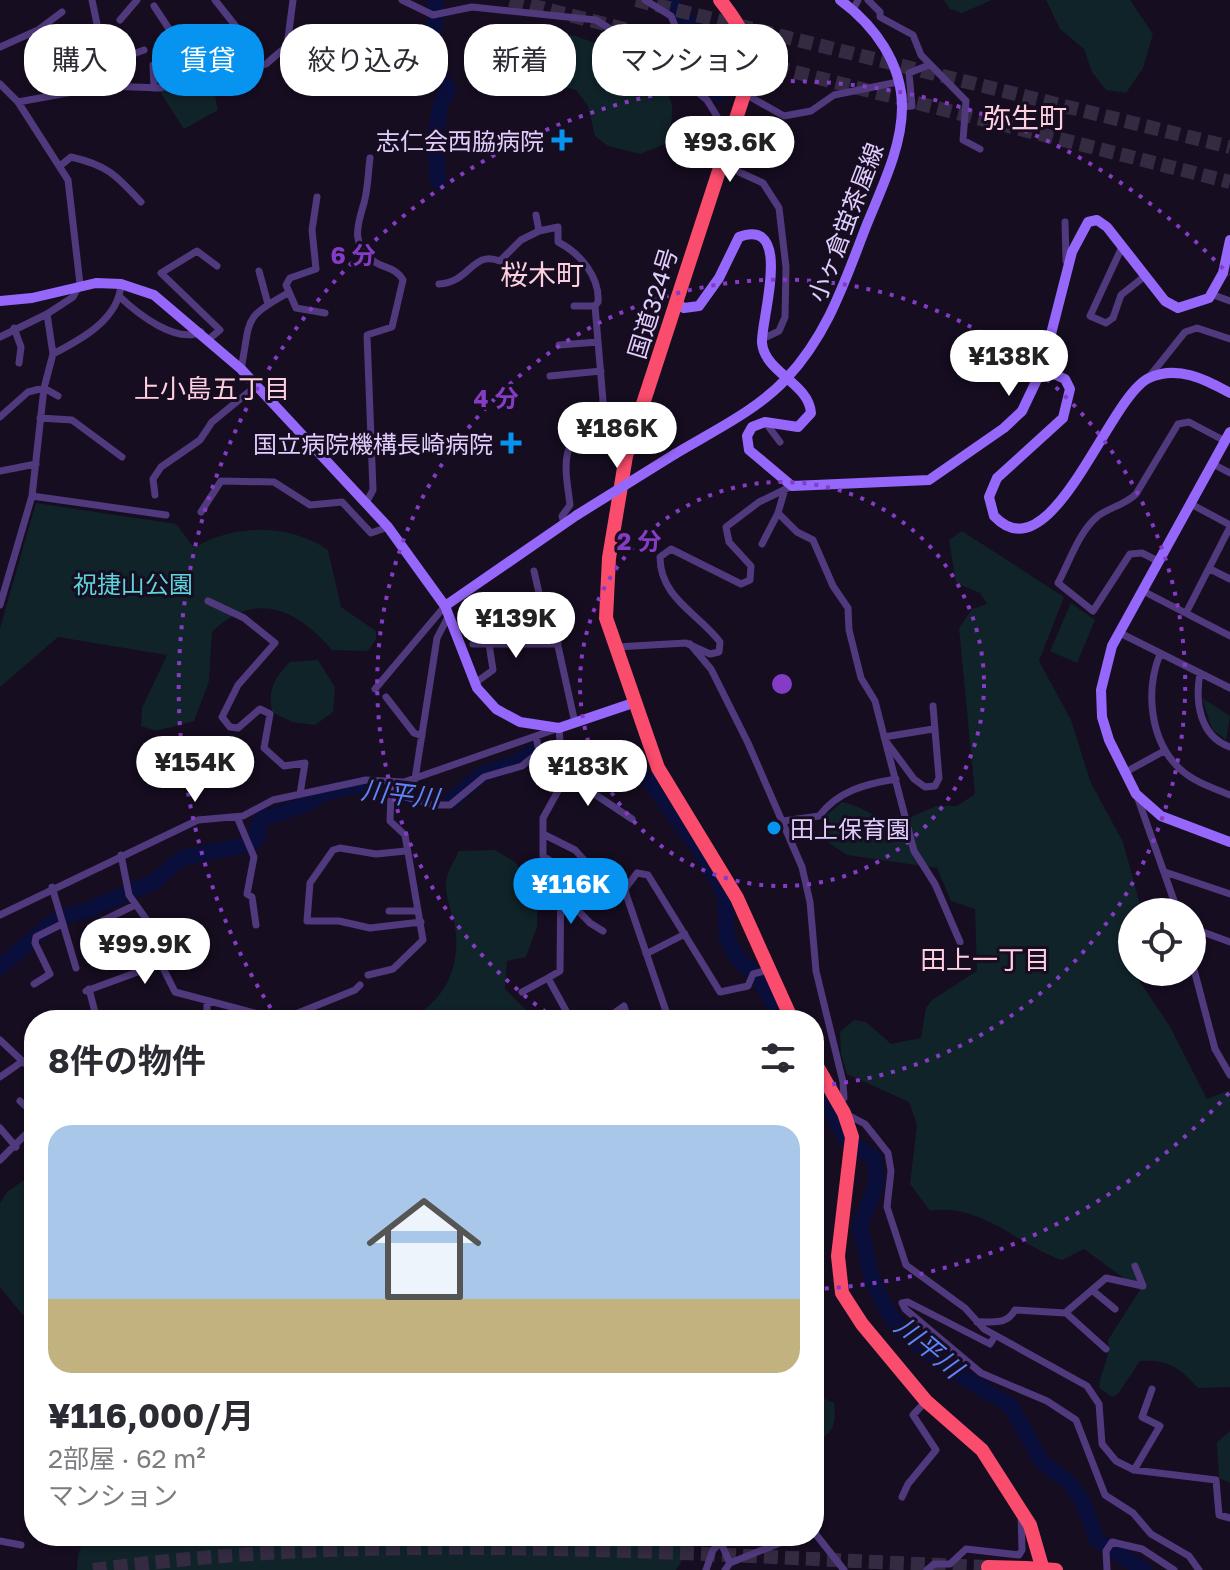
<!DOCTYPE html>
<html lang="ja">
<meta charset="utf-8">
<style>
:root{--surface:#fff;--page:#f7f7f7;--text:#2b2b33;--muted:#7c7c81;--line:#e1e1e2;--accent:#0794f0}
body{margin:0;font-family:"Golos Text","Noto Sans JP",sans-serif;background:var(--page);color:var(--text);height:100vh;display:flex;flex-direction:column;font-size:30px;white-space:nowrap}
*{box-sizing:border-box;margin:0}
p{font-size:26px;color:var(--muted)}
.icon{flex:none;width:44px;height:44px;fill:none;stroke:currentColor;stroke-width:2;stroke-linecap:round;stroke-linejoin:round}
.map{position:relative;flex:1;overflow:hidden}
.drawer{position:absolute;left:24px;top:1010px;width:800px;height:536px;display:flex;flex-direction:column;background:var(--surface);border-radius:32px;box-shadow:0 2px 6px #0004}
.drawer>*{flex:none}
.guide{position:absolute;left:24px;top:24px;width:800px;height:72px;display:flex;gap:16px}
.tools{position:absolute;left:1118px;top:898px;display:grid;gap:16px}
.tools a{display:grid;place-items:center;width:88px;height:88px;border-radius:50%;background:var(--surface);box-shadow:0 2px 6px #0004;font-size:40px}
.price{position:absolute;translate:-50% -68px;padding:0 18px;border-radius:28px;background:#fff;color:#222;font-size:26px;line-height:52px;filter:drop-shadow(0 2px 4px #0008)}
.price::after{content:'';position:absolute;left:50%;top:48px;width:24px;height:18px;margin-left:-12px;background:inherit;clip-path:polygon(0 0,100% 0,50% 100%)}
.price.current{background:var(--accent);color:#fff}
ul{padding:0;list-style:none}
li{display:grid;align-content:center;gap:16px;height:424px;padding:0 24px}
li+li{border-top:2px solid var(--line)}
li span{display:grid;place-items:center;height:248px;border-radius:24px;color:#555}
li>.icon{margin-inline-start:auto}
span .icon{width:144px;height:144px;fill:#fffc;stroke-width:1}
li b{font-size:34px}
h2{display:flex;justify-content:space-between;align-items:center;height:96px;padding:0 24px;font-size:34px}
.chip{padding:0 28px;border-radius:32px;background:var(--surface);box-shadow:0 2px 6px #0004;font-size:28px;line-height:72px}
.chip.current{background:var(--accent);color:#fff}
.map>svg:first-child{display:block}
</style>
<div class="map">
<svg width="1230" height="1570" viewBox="0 0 1230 1570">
<rect width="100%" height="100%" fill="#160d20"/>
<path fill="#102329" d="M944 0H992L962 13 950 9Z
M1046 0H1130L1153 34 1143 68 1126 93 1106 90 1092 72 1084 49 1060 29Z
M519 32C534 33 553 30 568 34 595 40 661 73 671 101 675 114 669 132 665 144L640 154 608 146 595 136 588 106 576 90 488 65 483 57V45L499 35Z
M206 58 219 71 212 81 218 110 184 129 161 93Z
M36 503 176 524 194 548C233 523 290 524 328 550L341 607 376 631V639L368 651 332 650C298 610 256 589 212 632L209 681 194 721 156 731 141 726 142 708 167 655 58 637 0 687V628Z
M962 531 1064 597 1039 661 1071 720 1090 781 1123 842 1142 912H1132V972H1139L1138 979 1169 1025 1207 1099 1230 1090V1387L1198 1388C1180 1368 1168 1359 1140 1361L1118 1394 1112 1397 1099 1388C1100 1369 1111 1360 1108 1340L1140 1290 1084 1249 1062 1260C1018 1245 980 1202 930 1211L910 1184 917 1125 909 1102 847 1074 841 1054 840 1032 854 1020 866 1022 891 1044 921 1038 926 1008 932 1000 977 971 975 909 951 901 937 868 847 855 820 837 821 820 842 802C862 806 876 818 896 824L936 806H957L975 794 959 628 972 609 987 604 980 593 956 583 949 540Z
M1071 603 1095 620 1077 663 1050 651Z
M318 660 335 687 333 712 315 725 292 722 272 712C268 689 274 678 290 662Z
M1202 698 1230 716 1226 740 1212 729Z
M495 850 515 862 538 890 537 927 526 957 507 961 505 989 536 1020H407C441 1004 459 973 456 935 455 919 446 902 446 886 445 875 454 861 459 851Z
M34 1173V1329L0 1287V1203L7 1192Z
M818 1396 834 1403C837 1426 833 1432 814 1444V1397Z
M1230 1431V1483L1219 1478 1217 1442Z
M90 1536H698L676 1570H77C78 1558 78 1543 90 1536Z"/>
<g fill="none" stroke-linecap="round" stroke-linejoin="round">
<path stroke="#0a0e3b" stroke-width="16" d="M435 0V22L428 54 448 90 440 106 435 141 438 181
M668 0C682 11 721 58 723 76 724 82 721 88 718 94
M451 801 482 774 516 763 536 749 606 753 651 782 707 860 725 895 727 939 738 958 759 979 783 1020
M0 967 58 918 85 911 154 882 182 858 250 844 258 837 257 827 262 819 309 803 322 794 358 785 421 799
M814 1076 844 1136 875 1159 876 1185 860 1225 872 1280 888 1312 903 1331 944 1365 1011 1406 1042 1462 1068 1481 1082 1500 1097 1540 1144 1570"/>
<path stroke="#342a41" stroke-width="14" stroke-dasharray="14 7" stroke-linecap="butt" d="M510 0 1230 182
M636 0 1230 147
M93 1570C389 1529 690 1555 988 1567"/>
<path stroke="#50397d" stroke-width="7" d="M402 0 433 15 472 7 596 20 654 56 707 100 729 136
M645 0 671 16 679 35 674 44 659 48 654 56
M868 0 880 12V17L913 35 921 55 966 101 963 140 980 149
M154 6 192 64
M853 10 858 0
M120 20 137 0
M238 29 244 60 257 67 266 64 287 46 293 0
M0 47 38 30 62 12
M153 65 154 88
M92 69 144 50
M0 84 18 102 68 180 80 284 73 297 47 314
M89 88 97 24 92 0
M745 94 784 116 811 111 834 95 898 82
M18 102 106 86 161 88 171 84 216 40 238 29 215 0
M902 107 912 106 909 73 929 65
M725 152 739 172 763 183 779 208 786 267 785 317 779 331 762 339
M60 166 71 157C107 165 116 175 141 202
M317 197 312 230 316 269 290 278 286 285 296 308 325 313
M536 215 539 231 558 227V242C580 253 600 277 598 302L595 306H574
M1065 222 1066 261
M1122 247 1090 316 1106 323 1113 318 1121 295 1145 276
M259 271 268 304
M439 284C471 282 472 250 500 261L521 240 539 231
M1211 294 1230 301
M120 297C138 314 176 344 201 332
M14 328 21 347 19 363
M0 337 47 314 53 354 44 388 32 496 0 605
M209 339 220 330 161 273 197 251 217 266
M559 345 598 342
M53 354C82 339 119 319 121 284
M241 369C251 319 242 318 288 293
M550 376 601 371
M1149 377 1185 332 1197 328 1230 339
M0 417 28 392 44 388 58 396
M40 418 72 420 122 457
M765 422 780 442
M1213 464 1230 473
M0 471 36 464
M785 489 778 513 797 532 813 540 833 586 848 608 849 630 861 678 875 701 885 740 914 779 925 787 935 786 939 778 933 706
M155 495 153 479 161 467 200 440 212 422 256 386
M32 496 166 515
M367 501 373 490 367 335 392 327 403 280C395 266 383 269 372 260 350 243 358 224 364 203 368 189 368 173 370 158
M1191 504 1230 525
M201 512 221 481 274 482 310 505 342 502 371 533 388 527
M564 523 562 516 570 505C566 470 557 443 594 423L603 401 595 306
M762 544 778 513
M1158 561 1142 553 1130 554 1093 611 1058 583C1069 563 1079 531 1098 516 1110 507 1125 505 1136 494L1178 424 1189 422 1225 441
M1210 569 1230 579
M534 571 539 593 557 623 558 646 575 723
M1143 591 1230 636
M208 601 244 618 275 643 238 685 222 717 230 727 238 728 260 709 270 714 264 748 284 766 305 763 300 794
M1186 613 1230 527
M1120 633 1230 688
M473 644H558
M690 644 711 669 748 743 802 867 810 902 816 971 843 1082 844 1098 838 1103
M616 647 686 643 710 654 719 652 720 642C699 614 660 598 660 557L671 549 741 584 750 580 751 566 729 542 726 527 759 502 792 486
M1160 654C1145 691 1150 741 1180 769 1194 782 1213 788 1230 795
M1200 673C1195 701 1199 736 1230 747
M475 683 493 670 489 644
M375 689 445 606
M386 697 414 733 422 736
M884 737 933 729
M885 740 914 851 935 884 960 942
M563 773 632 819
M1124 773 1164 751
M415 779 437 638 448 617
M392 789 391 793 433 805H450L484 777 522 766 539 752 536 736
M1137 796 1178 912
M237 817 254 857 247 894 252 897 256 925
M783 821 819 816C838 791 865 784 896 779
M543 834 575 850 596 873
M406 851 376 854 340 848 333 850 310 883 307 921H339L370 928 421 922
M121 855 129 895 161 940 164 970 175 992 273 1018 298 1013 301 1020
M1165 872 1230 894
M52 887 76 968
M561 893 590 923 603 931
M389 911H417
M0 915 198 820 243 816 273 800 366 780 404 782 559 728 563 782 543 818V856L561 868 560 971 548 978
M90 927 133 906
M1192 928 1230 942
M646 954 685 934
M1192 962 1215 1049 1230 1075
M368 975 393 969 423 940 405 835 390 821 391 793
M34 984 50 974 35 943 36 937 60 925
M89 989 97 1020
M86 991 165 962H199
M522 992 548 978 571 1020
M298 1013 355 990 360 985
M207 1020V1002
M604 1020 624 1006 628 1020
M669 1020 627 897 625 889 637 873 648 875 720 992 748 986 753 974 768 970
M0 1040 34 1072
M0 1077 23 1061
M814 1094 828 1087
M20 1101 34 1114
M846 1114 865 1124 888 1153 891 1171 887 1207 906 1265 965 1308 984 1329 1087 1386 1099 1404 1102 1444 1116 1461 1134 1470 1216 1480 1219 1515 1230 1518
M0 1128 16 1147
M0 1160 34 1126
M1092 1290 1115 1309
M1066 1313 1106 1349
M977 1322C993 1321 1006 1326 1015 1310L1065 1313 1106 1278 1143 1286 1135 1266
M995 1336 990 1344 908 1302 902 1303 905 1309 981 1373 1047 1401 1076 1420 1105 1495 1133 1513 1151 1534 1189 1556 1199 1570
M1134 1470 1160 1426 1142 1417 1152 1389
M902 1497 908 1484 936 1450 913 1415 926 1401
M814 1532 844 1570
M0 1541 21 1545
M721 1543 730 1563
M706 1570 713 1550 727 1536
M725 1570 730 1563 797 1536
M927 1570 934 1564H950L966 1549 1019 1555 1022 1550 1021 1513
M1107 1570 1106 1551 1112 1542 1142 1549 1174 1570"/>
<path stroke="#9667fb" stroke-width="10" d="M0 301 32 298 96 283 121 284 154 295 241 369 388 527 445 606 477 688 496 709 520 722 559 728 633 703
M675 302 684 308 699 306 719 278 739 237C795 216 760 323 762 343 765 373 809 383 811 413L798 427 765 422 752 427 747 436 749 450 792 486 929 480 1004 428 1022 411 1042 369 1072 252 1088 222 1097 220 1107 227 1165 301 1178 308 1209 298 1223 273 1230 240
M1042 369 1065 379 1070 389 1063 418 997 478 989 497 994 516C1052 577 1108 397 1149 378 1177 365 1205 379 1230 393
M1230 432 1112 646 1101 690 1102 717 1109 740 1136 794 1161 816 1230 842
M675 454C713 431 756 411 786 379 829 333 845 280 867 224 882 187 902 147 902 107 902 63 874 25 840 0
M445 606 577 515"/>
<path stroke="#fa4c6c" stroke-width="14" d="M720 0C740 25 753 46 749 79L626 456 609 558 606 618 658 768 737 898 792 1020
M814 1061 844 1113 852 1137 838 1256 842 1293 862 1324 926 1401 982 1450 1030 1525 1043 1570
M988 1567 1026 1568"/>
<path stroke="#9667fb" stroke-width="10" d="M577 515 675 454"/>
<path stroke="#fa4c6c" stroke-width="14" d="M1026 1568 1056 1570"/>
</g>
<g fill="none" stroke="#853cc5" stroke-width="4" stroke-dasharray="4 8">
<circle cx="782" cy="684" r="202"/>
<path d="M556 1019A404 404 0 1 1 817 1086"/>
<path d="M1229 1093A606 606 0 0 1 819 1289M277 1018A606 606 0 0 1 1229 275"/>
</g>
<g fill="#0794f0" stroke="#160d20" stroke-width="3">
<path d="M558 128h8v8h8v8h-8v8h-8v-8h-8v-8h8z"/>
<path d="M507 431h8v8h8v8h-8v8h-8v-8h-8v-8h8z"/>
<circle cx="774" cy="828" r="8"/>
</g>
<g text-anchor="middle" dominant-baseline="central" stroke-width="6" stroke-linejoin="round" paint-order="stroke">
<g font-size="24" fill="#e1cdfe" stroke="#160d20" text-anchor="end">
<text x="544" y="140">志仁会西脇病院</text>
<text x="493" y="443">国立病院機構長崎病院</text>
<text x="790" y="828" text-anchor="start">田上保育園</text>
</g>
<g font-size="24" fill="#e1cdfe" stroke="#160d20">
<text transform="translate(845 222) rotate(-69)">小ヶ倉蛍茶屋線</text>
<text transform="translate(652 303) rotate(-73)">国道324号</text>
</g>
<g font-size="24" fill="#5cd5db" stroke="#160d20">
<text x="133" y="583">祝捷山公園</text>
</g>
<g font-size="26" fill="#fecfdf" stroke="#160d20">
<text x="212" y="388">上小島五丁目</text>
<text x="985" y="959">田上一丁目</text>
</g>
<g font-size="26" font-style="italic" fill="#5e84fb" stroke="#160d20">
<text transform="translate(400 794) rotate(7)">川平川</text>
<text transform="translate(929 1347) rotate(40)">川平川</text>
</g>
<g font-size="28" fill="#fecfdf" stroke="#160d20">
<text x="1025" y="117">弥生町</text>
<text x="542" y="274">桜木町</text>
</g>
</g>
<circle cx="782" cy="684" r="12" fill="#853cc5" stroke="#160d20" stroke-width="4"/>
<g font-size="24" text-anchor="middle" font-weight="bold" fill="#853cc5" stroke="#160d20" stroke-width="6" stroke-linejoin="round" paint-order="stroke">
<text x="353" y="264">6 分</text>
<text x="496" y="407">4 分</text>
<text x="639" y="550">2 分</text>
</g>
</svg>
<div class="tools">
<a><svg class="icon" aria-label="locate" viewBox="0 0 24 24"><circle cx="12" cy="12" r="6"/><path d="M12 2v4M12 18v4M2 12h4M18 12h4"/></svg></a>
</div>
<b class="price" style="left:730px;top:184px">¥93.6K</b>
<b class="price" style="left:1009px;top:398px">¥138K</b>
<b class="price" style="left:617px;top:470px">¥186K</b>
<b class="price" style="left:516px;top:660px">¥139K</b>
<b class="price" style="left:195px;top:804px">¥154K</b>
<b class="price" style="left:588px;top:808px">¥183K</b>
<b class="price current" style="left:571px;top:926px">¥116K</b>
<b class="price" style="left:145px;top:986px">¥99.9K</b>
<div class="guide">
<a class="chip">購入</a>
<a class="chip current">賃貸</a>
<a class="chip">絞り込み</a>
<a class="chip">新着</a>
<a class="chip">マンション</a>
</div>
<section class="drawer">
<h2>8件の物件<svg class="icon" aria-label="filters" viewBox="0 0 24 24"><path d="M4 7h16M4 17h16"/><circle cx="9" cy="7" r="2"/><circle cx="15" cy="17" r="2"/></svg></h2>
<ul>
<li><span style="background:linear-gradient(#a9c7e8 70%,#c2b280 0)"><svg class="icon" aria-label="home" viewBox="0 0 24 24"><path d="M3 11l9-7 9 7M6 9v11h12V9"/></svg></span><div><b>¥116,000/月</b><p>2部屋 · 62 m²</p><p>マンション</p></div></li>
</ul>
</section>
</div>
